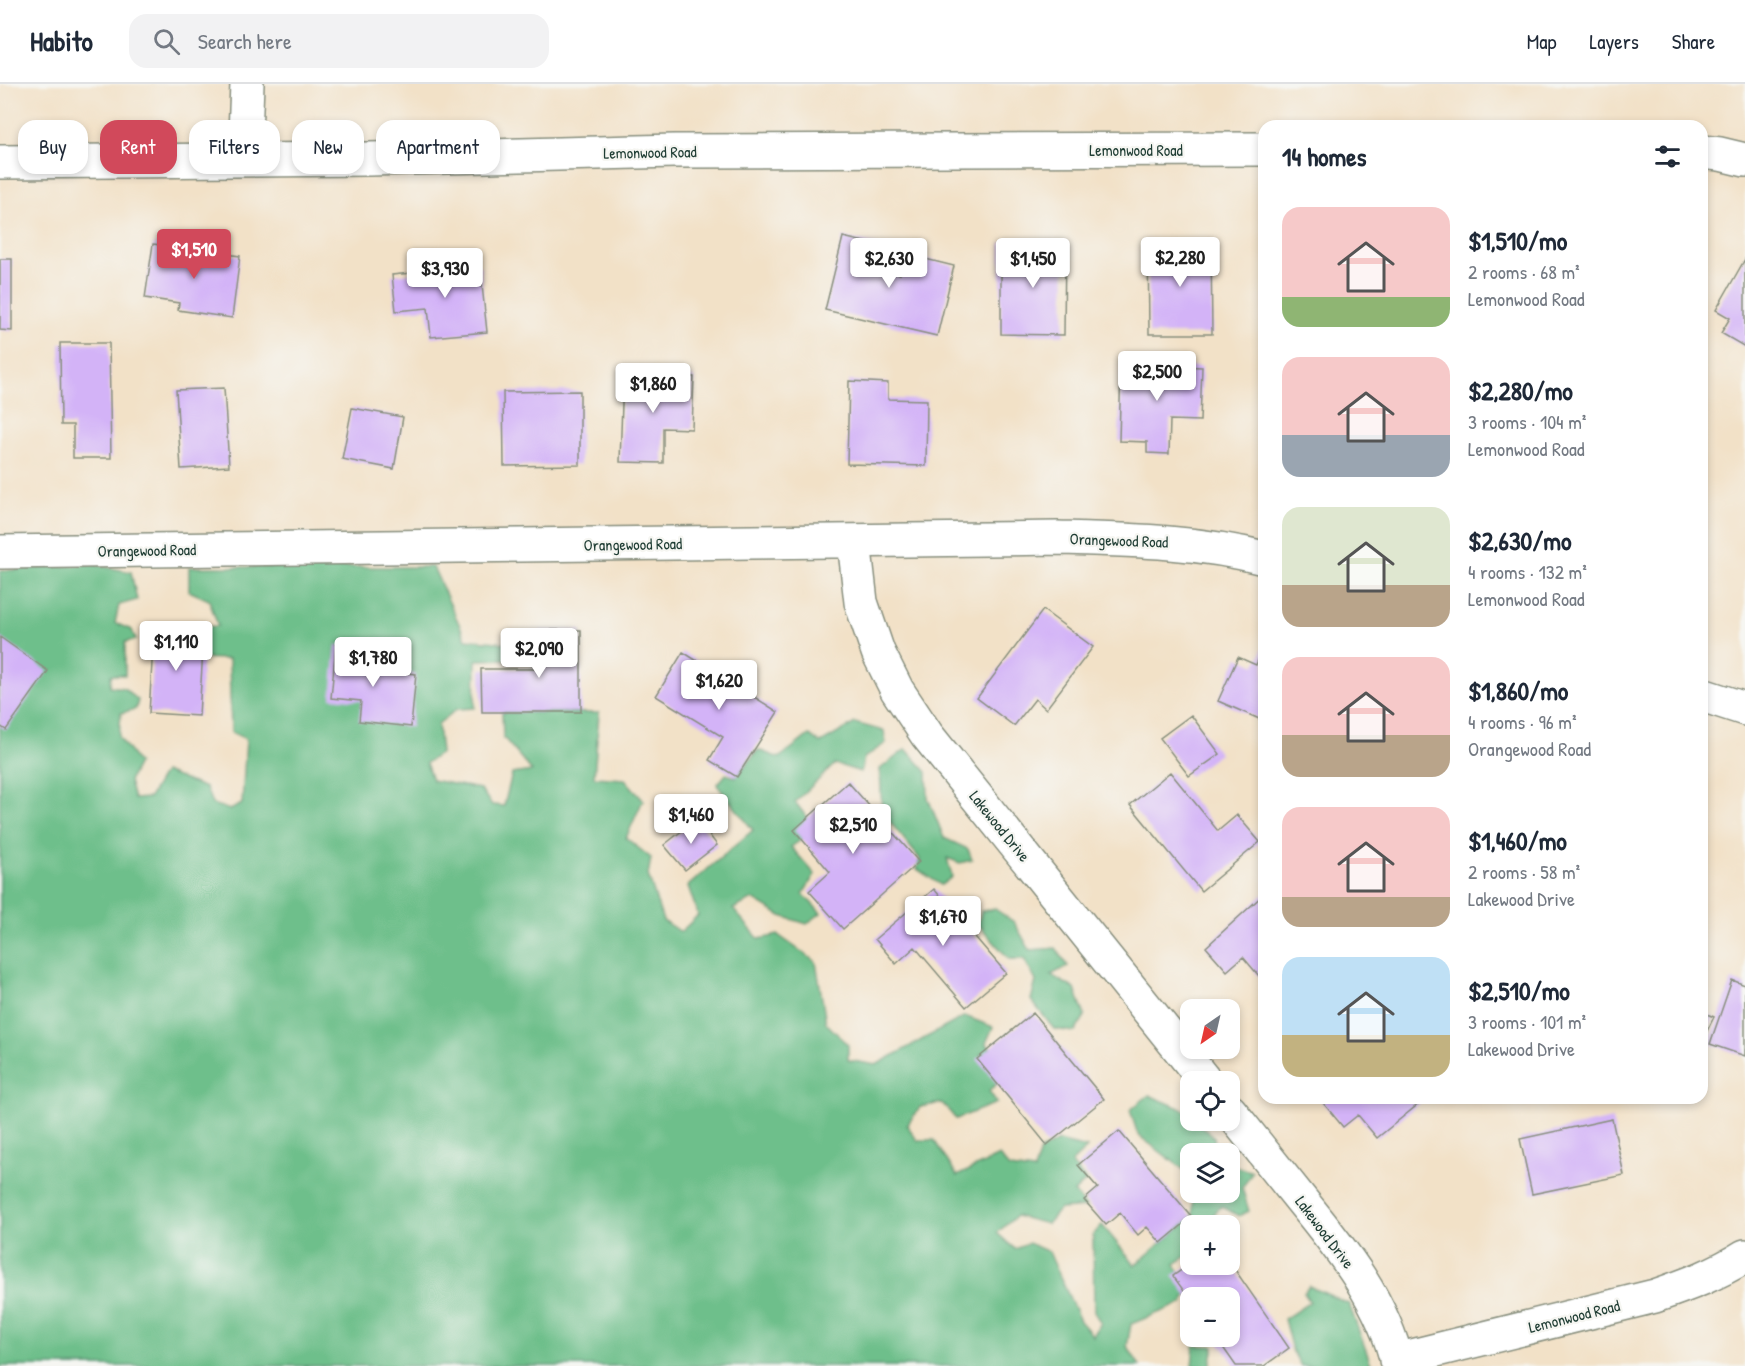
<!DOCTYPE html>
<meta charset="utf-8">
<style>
:root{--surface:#fff;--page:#f2f2f3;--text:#1f2937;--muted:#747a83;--line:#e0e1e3;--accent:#d1495b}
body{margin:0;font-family:"Patrick Hand",sans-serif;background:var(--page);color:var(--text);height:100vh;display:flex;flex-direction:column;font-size:22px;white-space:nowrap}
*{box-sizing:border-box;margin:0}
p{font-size:20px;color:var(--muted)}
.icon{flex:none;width:33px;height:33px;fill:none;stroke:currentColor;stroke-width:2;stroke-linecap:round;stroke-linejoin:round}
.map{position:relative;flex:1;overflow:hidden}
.side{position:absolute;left:1258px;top:36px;width:450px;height:984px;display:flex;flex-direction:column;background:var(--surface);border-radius:18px;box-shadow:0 3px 9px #0003}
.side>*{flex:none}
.hud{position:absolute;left:18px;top:36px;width:570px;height:54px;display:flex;gap:12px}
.needle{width:39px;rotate:214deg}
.buttons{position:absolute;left:1180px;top:915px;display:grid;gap:12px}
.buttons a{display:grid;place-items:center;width:60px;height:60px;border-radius:12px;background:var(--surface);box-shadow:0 3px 9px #0003;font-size:30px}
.price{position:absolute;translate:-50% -51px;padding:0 14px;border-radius:6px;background:#fff;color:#222;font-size:20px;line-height:39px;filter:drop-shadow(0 2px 3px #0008)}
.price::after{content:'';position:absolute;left:50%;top:36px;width:18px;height:14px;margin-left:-9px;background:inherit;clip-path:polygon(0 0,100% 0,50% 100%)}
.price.active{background:var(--accent);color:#fff}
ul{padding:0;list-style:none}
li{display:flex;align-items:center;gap:18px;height:150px;padding:0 24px}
li span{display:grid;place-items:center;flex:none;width:168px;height:120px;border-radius:18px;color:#555}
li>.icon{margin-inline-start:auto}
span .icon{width:72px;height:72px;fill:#fffc;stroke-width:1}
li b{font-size:26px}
h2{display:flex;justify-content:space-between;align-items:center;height:72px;padding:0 24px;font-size:26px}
.chip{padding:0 21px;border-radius:18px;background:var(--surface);box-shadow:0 3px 9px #0003;font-size:21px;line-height:54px}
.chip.active{background:var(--accent);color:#fff}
header{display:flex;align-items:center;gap:36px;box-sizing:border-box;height:84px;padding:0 30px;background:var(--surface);border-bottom:2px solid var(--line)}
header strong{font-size:28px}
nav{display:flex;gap:33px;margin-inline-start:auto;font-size:21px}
.search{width:420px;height:54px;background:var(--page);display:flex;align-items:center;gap:15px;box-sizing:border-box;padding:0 21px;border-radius:18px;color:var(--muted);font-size:22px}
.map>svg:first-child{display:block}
</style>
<header>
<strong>Habito</strong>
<div class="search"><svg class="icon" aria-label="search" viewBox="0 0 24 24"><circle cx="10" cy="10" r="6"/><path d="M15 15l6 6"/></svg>Search here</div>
<nav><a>Map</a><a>Layers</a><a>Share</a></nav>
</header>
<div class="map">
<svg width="1745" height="1282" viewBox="0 0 1745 1282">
<rect width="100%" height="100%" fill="#f6f6f2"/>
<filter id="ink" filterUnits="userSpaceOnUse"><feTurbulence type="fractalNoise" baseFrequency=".0167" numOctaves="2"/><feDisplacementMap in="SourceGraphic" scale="12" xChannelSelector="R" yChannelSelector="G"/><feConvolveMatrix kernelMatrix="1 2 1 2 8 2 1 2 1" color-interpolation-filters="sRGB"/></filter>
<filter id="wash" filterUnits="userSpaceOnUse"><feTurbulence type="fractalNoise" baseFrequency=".008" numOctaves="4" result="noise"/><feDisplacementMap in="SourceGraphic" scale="24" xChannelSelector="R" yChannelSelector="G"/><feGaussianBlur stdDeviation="1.35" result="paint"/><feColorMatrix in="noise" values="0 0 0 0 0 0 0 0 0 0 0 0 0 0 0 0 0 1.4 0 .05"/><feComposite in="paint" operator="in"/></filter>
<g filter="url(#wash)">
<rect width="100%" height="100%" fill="#f2e1c7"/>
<path fill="#6ebf8b" stroke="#467e60" stroke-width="1.5" d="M91 480 131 488 137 516 119 521 115 539 132 546 136 556 125 558V591H111L110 602 124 604 138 616 136 625 121 629 119 653 138 679 129 697 134 715 149 714 164 688 206 704 212 720 230 726 242 720 246 655 231 648 229 575 190 574 186 544 218 542 209 516 189 507V483H433L466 555 506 559 513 569 507 575 476 576 475 624 457 625 438 640 441 669 426 679 432 696 480 705 492 721 504 722 512 690 532 687 503 653 502 628 599 629 594 693 625 695 643 716 626 754 651 774 648 791 663 837 681 848 698 831 688 802 753 746 717 701 726 690 736 693 758 666 779 674 809 651 821 659 855 639 884 647 886 659 864 674 861 688 835 680 795 718 816 745 791 763 815 790 803 810 821 829 807 840 781 832 753 815 733 825 759 855 778 851 816 878 826 939 848 961V976L876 981 965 932 993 943 986 959 1010 987 989 1007 997 1019 956 1035 942 1019 920 1023 907 1041 917 1056H934L957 1092 999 1072 1009 1084 1034 1087 1040 1067 1058 1057 1087 1064 1071 1079 1086 1097 1074 1108 1086 1123 1060 1125 1047 1140 1016 1132 997 1149 1015 1165 1029 1159 1049 1168 1080 1237 1093 1252 1101 1239 1094 1228 1093 1151 1102 1141 1135 1181 1193 1132V1109L1230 1108V1080L1252 1088 1242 1104 1249 1127 1239 1132 1221 1122 1205 1141 1191 1142V1169L1175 1180 1189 1206 1183 1219 1131 1240 1127 1262 1140 1282H0V487Z
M906 665 927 688 928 714 944 754 968 765 972 776 960 779 947 774 952 793 941 801 917 785 920 775 882 728 880 685Z
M995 825 1014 838 1030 866 1056 864 1068 882 1051 891 1075 905 1085 932 1075 948 1054 945 1031 916 1036 897 1024 875H1009L978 840 981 827Z
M1149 1011 1184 1026 1191 1033V1036L1195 1037 1214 1053 1216 1069 1191 1070V1091L1138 1051 1130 1026Z
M1309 1202 1349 1220 1371 1280 1364 1282H1301L1292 1266 1284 1235 1310 1218 1304 1209Z
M1194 1262H1214L1210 1282H1192Z"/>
<g id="blocks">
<path fill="#d3b3f7" d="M843 153 877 161 872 183 900 190 905 170 954 182 937 252 825 226Z
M1148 157H1211L1212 250H1149Z
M1001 159 1065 160 1064 251 1001 250Z
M153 160 240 172 232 234 178 226 179 219 145 214Z
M0 175H12V247L0 246Z
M1745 175V263L1721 249 1730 234 1716 226Z
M480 182 487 248 431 253 428 224 396 227 392 191Z
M60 259H109L111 374H73V341H61Z
M1121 280 1202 283 1200 337 1170 336 1169 370 1147 369V358L1119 357Z
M623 290 694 293 692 345 663 344V379L620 378Z
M849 297 888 299V315L927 316 926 382 847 380Z
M224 304 229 382 181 385 176 306Z
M580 307V381L504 382 503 308Z
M352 324 403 333 394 385 342 375Z
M1043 526 1093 563 1046 625 1035 615 1014 642 977 614Z
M154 545 204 548 199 632 149 629Z
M540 546H581V628H482L481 585H540Z
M0 553 48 587 6 646 0 642Z
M336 561 369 565 367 585 416 590 411 643 359 637 361 617 331 614Z
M1264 562V637L1218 617 1238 573 1256 581Z
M683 568 778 628 737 693 709 676 723 653 656 612Z
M1191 631 1220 670 1189 692 1160 654Z
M1170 688 1218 747 1237 731 1260 758 1201 807 1130 721Z
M848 698 919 778 843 845 809 807 830 788 794 746Z
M697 735 717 761 685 786 664 761Z
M934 805 1006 889 966 923 915 863 896 880 875 855Z
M1264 810V898L1243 873 1227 887 1206 863Z
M1732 896 1745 901V972L1710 960Z
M1702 928 1714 933 1702 957Z
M1033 929 1104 1015 1047 1061 977 975Z
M1319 1014H1426L1377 1054 1358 1031 1343 1043Z
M1612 1035 1624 1091 1532 1110 1520 1055Z
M1119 1047 1192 1133 1161 1159 1147 1143 1138 1151 1120 1129 1106 1141 1084 1116 1098 1104 1078 1081Z
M1190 1180H1231L1289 1264 1264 1282H1236L1215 1252H1230V1214H1191V1217L1173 1192Z"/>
</g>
</g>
<g filter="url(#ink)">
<use href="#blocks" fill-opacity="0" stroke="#888f7e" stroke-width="1.5"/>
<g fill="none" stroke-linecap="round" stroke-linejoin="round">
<defs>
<path id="street" d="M1702 68 1720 70 1745 76
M244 76 247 0
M0 78 369 75 675 67 1264 65
M854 457 861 518 878 568 897 606 927 651 1206 998
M0 468 1058 454C1128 456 1197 457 1264 474
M1702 611 1745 625
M1230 1027C1254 1057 1278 1087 1302 1117 1342 1166 1384 1218 1398 1282
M1396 1276 1655 1212C1687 1201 1717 1190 1745 1172"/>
</defs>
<use href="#street" stroke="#888f7e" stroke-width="36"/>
<use href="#street" stroke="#fff" stroke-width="33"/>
</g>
</g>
<g text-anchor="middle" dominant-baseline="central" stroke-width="4.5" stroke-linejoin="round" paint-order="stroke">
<g font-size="16" fill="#1f3d34" stroke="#f6f6f2">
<text x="1136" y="66">Lemonwood Road</text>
<text transform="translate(650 68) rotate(-1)">Lemonwood Road</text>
<text transform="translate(1119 456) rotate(2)">Orangewood Road</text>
<text transform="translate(633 460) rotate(-1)">Orangewood Road</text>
<text transform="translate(147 466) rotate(-1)">Orangewood Road</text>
<text transform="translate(1000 742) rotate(51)">Lakewood Drive</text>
<text transform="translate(1325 1148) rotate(53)">Lakewood Drive</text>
<text transform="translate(1574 1232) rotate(-14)">Lemonwood Road</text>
</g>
</g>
</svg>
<div class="buttons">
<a><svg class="needle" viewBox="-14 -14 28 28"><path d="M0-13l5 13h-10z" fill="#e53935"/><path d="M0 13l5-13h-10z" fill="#747a83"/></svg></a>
<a><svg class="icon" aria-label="locate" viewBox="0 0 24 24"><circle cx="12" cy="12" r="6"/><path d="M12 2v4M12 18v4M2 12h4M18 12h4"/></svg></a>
<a><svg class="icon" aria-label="layers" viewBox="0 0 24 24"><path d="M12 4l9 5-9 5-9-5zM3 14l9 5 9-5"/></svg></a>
<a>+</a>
<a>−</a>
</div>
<b class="price active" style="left:194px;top:196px">$1,510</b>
<b class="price" style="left:1180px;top:204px">$2,280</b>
<b class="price" style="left:889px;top:205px">$2,630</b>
<b class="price" style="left:1033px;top:205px">$1,450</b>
<b class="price" style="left:445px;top:215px">$3,930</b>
<b class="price" style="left:1157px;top:318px">$2,500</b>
<b class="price" style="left:653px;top:330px">$1,860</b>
<b class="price" style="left:176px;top:588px">$1,110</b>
<b class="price" style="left:539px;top:595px">$2,090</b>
<b class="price" style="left:373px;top:604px">$1,780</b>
<b class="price" style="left:719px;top:627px">$1,620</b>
<b class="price" style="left:691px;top:761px">$1,460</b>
<b class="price" style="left:853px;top:771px">$2,510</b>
<b class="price" style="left:943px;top:863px">$1,670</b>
<div class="hud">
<a class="chip">Buy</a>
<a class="chip active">Rent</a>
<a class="chip">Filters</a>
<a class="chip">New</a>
<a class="chip">Apartment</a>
</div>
<section class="side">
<h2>14 homes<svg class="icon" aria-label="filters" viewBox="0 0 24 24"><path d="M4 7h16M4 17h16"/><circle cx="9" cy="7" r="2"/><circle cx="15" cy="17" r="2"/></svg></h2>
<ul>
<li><span style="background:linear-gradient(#f6c9c9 75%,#8fb573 0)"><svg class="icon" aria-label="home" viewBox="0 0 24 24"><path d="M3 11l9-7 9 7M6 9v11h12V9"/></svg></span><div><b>$1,510/mo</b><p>2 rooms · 68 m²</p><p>Lemonwood Road</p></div></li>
<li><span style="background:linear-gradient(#f6c9c9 65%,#9aa5b1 0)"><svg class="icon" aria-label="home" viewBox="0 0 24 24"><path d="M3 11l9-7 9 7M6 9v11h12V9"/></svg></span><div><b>$2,280/mo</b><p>3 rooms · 104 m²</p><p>Lemonwood Road</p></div></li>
<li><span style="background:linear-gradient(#dfe7d0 65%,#b9a48a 0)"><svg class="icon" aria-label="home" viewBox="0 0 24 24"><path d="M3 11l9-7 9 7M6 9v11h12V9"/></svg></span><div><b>$2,630/mo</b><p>4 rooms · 132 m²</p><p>Lemonwood Road</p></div></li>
<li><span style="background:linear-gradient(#f6c9c9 65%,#b9a48a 0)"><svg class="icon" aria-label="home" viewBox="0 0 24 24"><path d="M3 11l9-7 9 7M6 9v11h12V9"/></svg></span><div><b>$1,860/mo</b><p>4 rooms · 96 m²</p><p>Orangewood Road</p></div></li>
<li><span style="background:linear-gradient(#f6c9c9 75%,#b9a48a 0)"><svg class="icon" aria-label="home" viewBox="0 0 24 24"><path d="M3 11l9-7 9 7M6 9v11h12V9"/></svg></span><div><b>$1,460/mo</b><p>2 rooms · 58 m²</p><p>Lakewood Drive</p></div></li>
<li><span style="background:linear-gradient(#bfe0f5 65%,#c2b280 0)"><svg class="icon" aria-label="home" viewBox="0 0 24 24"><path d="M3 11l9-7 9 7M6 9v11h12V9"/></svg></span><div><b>$2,510/mo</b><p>3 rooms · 101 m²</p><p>Lakewood Drive</p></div></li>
</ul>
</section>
</div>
